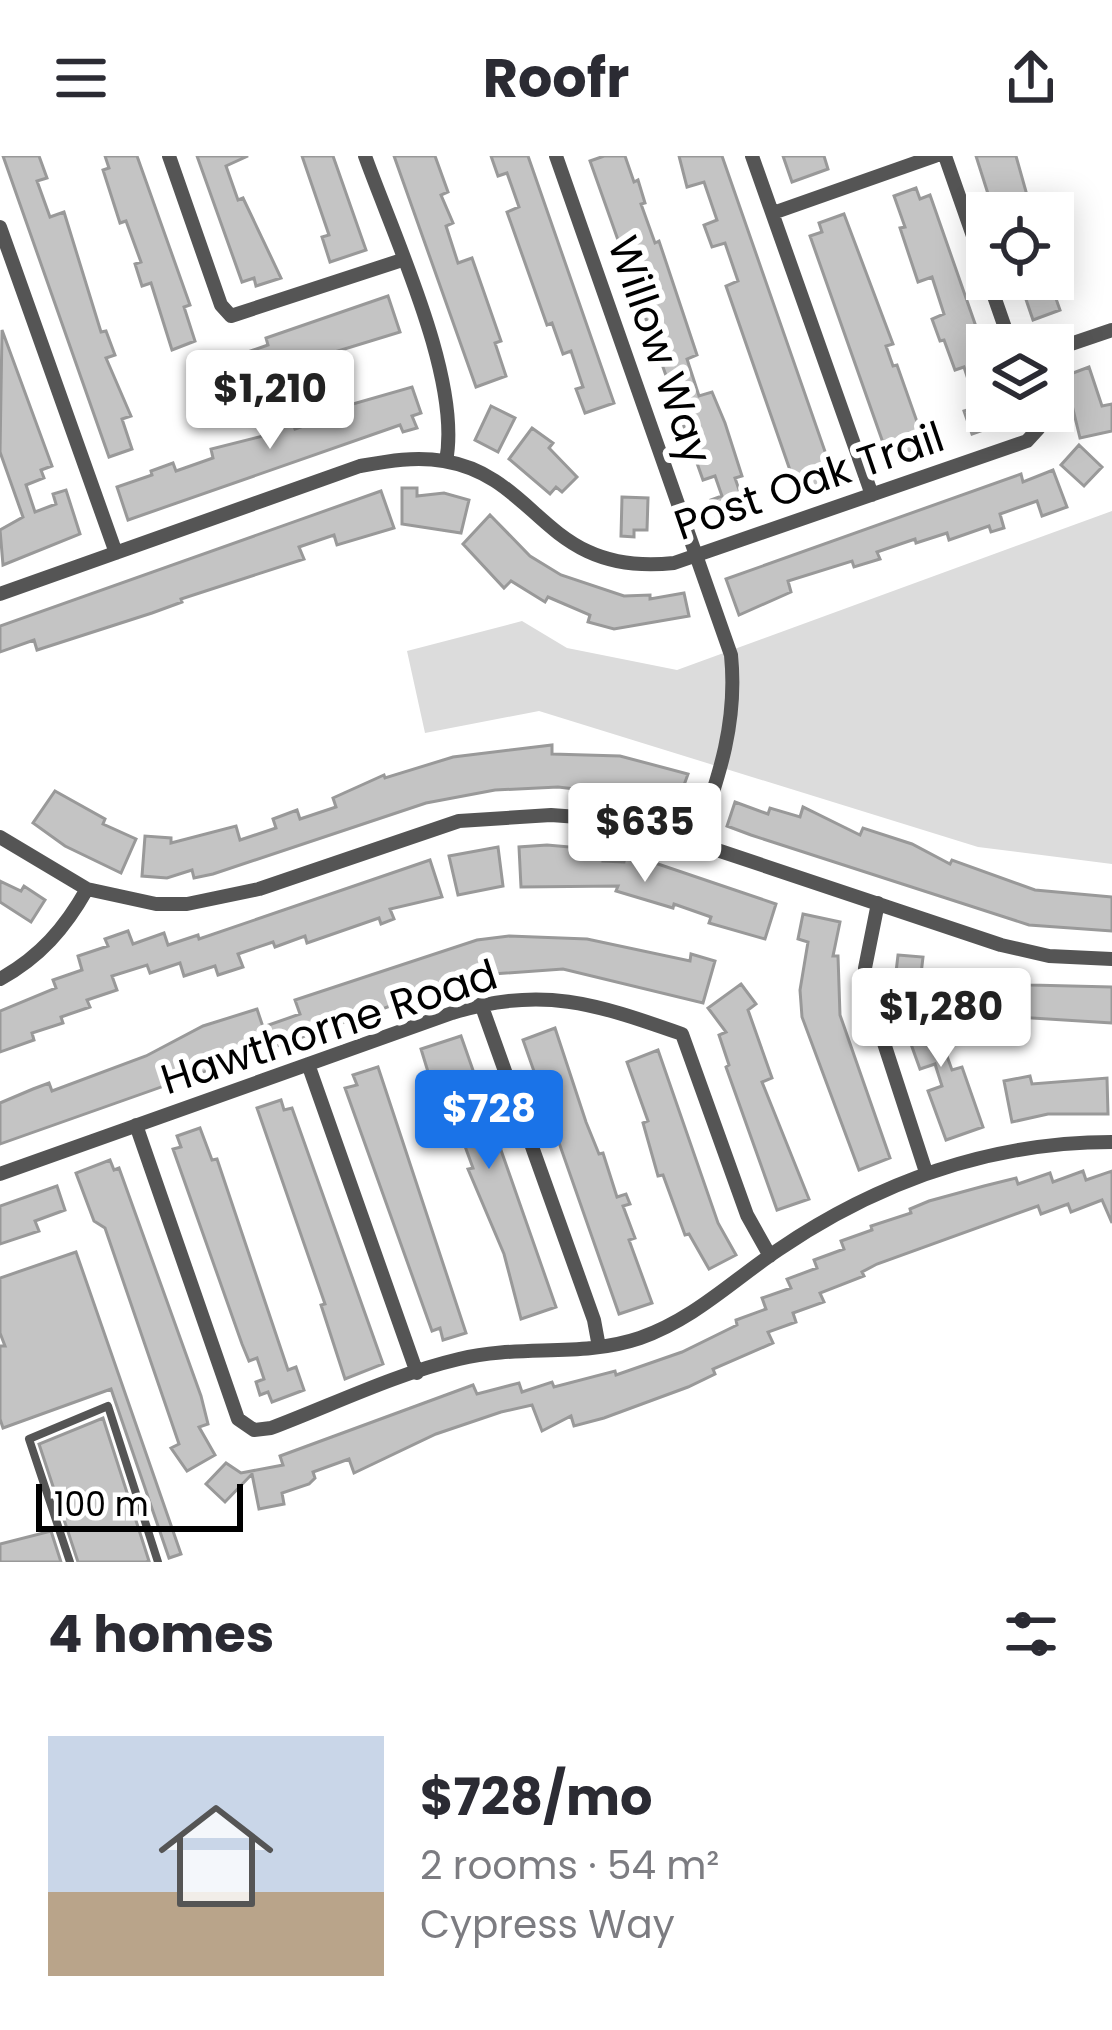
<!DOCTYPE html>
<meta charset="utf-8">
<style>
:root{--surface:#fff;--page:#f7f7f7;--text:#2b2b33;--muted:#7c7c81;--accent:#1a73e8}
body{margin:0;font-family:Poppins,sans-serif;background:var(--page);color:var(--text);height:100vh;display:flex;flex-direction:column;font-size:45px;white-space:nowrap}
*{box-sizing:border-box;margin:0}
p{font-size:39px;color:var(--muted)}
.icon{flex:none;width:66px;height:66px;fill:none;stroke:currentColor;stroke-width:2;stroke-linecap:round;stroke-linejoin:round}
.map{position:relative;height:1406px;overflow:hidden}
.side{display:flex;flex-direction:column;background:var(--surface);flex:1}
.side>*{flex:none}
.buttons{position:absolute;left:966px;top:36px;display:grid;gap:24px}
.buttons a{display:grid;place-items:center;width:108px;height:108px;border-radius:0px;background:var(--surface);box-shadow:0 6px 30px #0003;font-size:60px}
.scale{position:absolute;left:36px;bottom:30px;width:207px;box-sizing:border-box;padding-left:12px;border:6px solid #000;border-top:0;font-size:33px;line-height:42px;white-space:nowrap;color:#000;-webkit-text-stroke:9px #fff;paint-order:stroke}
.price{position:absolute;translate:-50% -102px;padding:0 27px;border-radius:12px;background:#fff;color:#222;font-size:39px;line-height:78px;filter:drop-shadow(0 3px 6px #0008)}
.price::after{content:'';position:absolute;left:50%;top:72px;width:36px;height:27px;margin-left:-18px;background:inherit;clip-path:polygon(0 0,100% 0,50% 100%)}
.price.current{background:var(--accent);color:#fff}
ul{padding:0;list-style:none}
li{display:flex;align-items:center;gap:36px;height:300px;padding:0 48px}
li span{display:grid;place-items:center;flex:none;width:336px;height:240px;border-radius:0px;color:#555}
li>.icon{margin-inline-start:auto}
span .icon{width:144px;height:144px;fill:#fffc;stroke-width:1}
li b{font-size:51px}
h2{display:flex;justify-content:space-between;align-items:center;height:144px;padding:0 48px;font-size:51px}
header{display:flex;justify-content:space-between;align-items:center;height:156px;padding:0 48px;background:var(--surface);font-size:54px;font-weight:700}
.map>svg:first-child{display:block}
</style>
<header><svg class="icon" aria-label="menu" viewBox="0 0 24 24"><path d="M4 6h16M4 12h16M4 18h16"/></svg>Roofr<svg class="icon" aria-label="share" viewBox="0 0 24 24"><path d="M12 15V3M7 8l5-5 5 5M5 13v7h14v-7"/></svg></header>
<div class="map">
<svg width="1112" height="1406" viewBox="0 0 1112 1406">
<rect width="100%" height="100%" fill="#fff"/>
<path fill="#dcdcdc" d="M1112 355V708L978 691 539 555 425 577 407 495 522 465 567 492 677 514Z"/>
<path fill="#c4c4c4" stroke="#999" stroke-width="3" d="M3 0H39L47 22 37 25 50 61 64 56 101 176 106 175 115 199 106 202 131 260 122 263 132 293 109 301Z
M105 0H137L190 149 184 151 195 185 172 194 151 127 142 130 135 108 141 106 126 65 120 67 103 14 109 12Z
M197 0H248L226 10 238 44 243 42 281 122 256 130 254 122 242 126Z
M302 0H333L366 94 330 106 322 81 329 79Z
M394 0H435L448 36 441 39 453 67 446 70 458 107 472 102 501 185 495 187 506 220 476 231Z
M491 0H528L614 247 585 257 576 233 583 231 571 195 563 198 552 167 547 169 507 56 519 51 507 17 498 20Z
M604 0H625L634 26 638 24 645 47 641 48 655 87 659 85 697 199 687 203 699 240 712 236 725 267 742 320 735 322 747 357 718 366 711 344 722 340 715 320 703 324 590 5Z
M679 0H722L836 327 799 340 726 130 738 125 725 87 712 91 704 69 717 64 704 26 687 31Z
M783 0H824L828 13 792 26Z
M976 0H1016L1032 57H1005L999 41 990 44Z
M916 32 920 43 930 39 987 202V255H992L997 269 972 278 964 255 977 251 964 211 955 214 944 184 940 185 932 163 944 158 932 121 918 126 900 72 905 71 894 40Z
M844 58 893 188 886 190 893 210 897 209 927 294 902 302 899 294 887 298 810 80 822 76 819 67Z
M1019 123H1049L1060 154 1033 164Z
M388 140 400 176 302 206 303 209 248 232 236 200 268 189 266 182Z
M2 174 52 310 41 314 44 322 26 329 35 356 56 348 53 338 66 334 80 378 3 409 0 374 23 361 0 296Z
M1089 211 1102 250 1112 248V275L1080 282 1071 245 1065 248 1057 223Z
M412 231 421 257 412 260 417 272 403 276 400 269 128 364 117 331 152 319 151 315 173 307 176 315 213 302 211 293 271 278 269 273 292 265 295 273 331 260 328 252 351 244 353 248Z
M491 250 515 262 498 296 475 284Z
M532 272 553 287 549 292 577 321 562 336 556 331 550 338 509 303Z
M1079 289 1102 311 1084 330 1061 309Z
M1053 314 1067 351 1042 360 1037 345 1000 358 1004 372 991 376 989 370 949 384 947 377 916 387 915 383 877 396 880 403 854 411 852 405 788 425 791 436 739 459 726 423 1021 318 1023 326Z
M402 332H417V340L444 337 469 344 461 377 402 368Z
M381 335 394 372 337 389 334 379 299 391 304 403 181 443 182 446 152 457 37 494 34 484 0 496V470Z
M622 341 648 342 647 374H634V381L621 380Z
M490 359 530 400 561 419 624 440 650 439V443L684 437 689 460 614 473 588 466 590 459 548 441 545 446 511 425 504 432 463 388Z
M552 589V598L620 600 688 618 675 654 635 640 558 631 495 634 426 647 213 718 194 722 192 714 167 722 142 720 145 680 171 682V687L236 670 240 684 276 672 273 663 297 654 300 663 336 651 333 642 384 619 385 622 453 601Z
M55 635 105 663 103 668 136 683 121 717 65 690 33 667Z
M735 646 768 658 770 652 800 661 803 651 860 679 863 672 912 688 950 708 952 704 1035 734 1112 741V775L1029 769 751 679 727 670Z
M547 689 604 694 603 705 624 706 625 701 658 708 776 748 765 783 709 767 711 761 674 748 673 752 616 735 618 730 521 731 519 691Z
M498 691 503 730 458 739 449 700Z
M430 704 442 741 390 753 394 763 381 768 379 762 307 787 305 780 275 791 273 786 238 798 243 811 218 819 215 810 184 820 180 807 150 817 147 809 112 820 117 834 87 844 90 851 61 861 63 867 32 877 34 884 0 896V855L56 832 53 824 82 814 78 800 108 790 105 783 128 775 133 788 164 777 168 789 198 779 199 783Z
M0 725 21 735 24 730 45 744 31 766 0 746Z
M803 758 840 766 833 800H838L840 859 890 1002 859 1014 802 861 800 834 808 786 798 783Z
M509 780 587 783 690 805 691 798 715 805 703 847 563 813 478 819 0 988V947L33 933 49 927 52 935 146 900 203 870 257 853 263 871 300 858 295 844 477 784Z
M898 799 923 801 920 827 895 825Z
M986 816 999 817 998 823 1030 829 1112 831V867L1000 860 1001 850 969 846 972 820 986 821Z
M741 828 756 848 748 854 772 922 762 926 809 1043 777 1054 726 911 729 909 719 879 726 876 708 852Z
M935 840 943 865 935 867 952 914 962 911 983 971 946 984 928 935 942 930 935 908 920 913 898 852Z
M555 872 586 966 599 998 603 997 617 1041 626 1038 630 1048 623 1050 635 1082 629 1084 652 1147 619 1158 523 884Z
M461 880 556 1151 521 1163 504 1098 468 1013 473 1012 459 974 449 978 433 917 429 919 421 893Z
M658 894 718 1067 736 1099 709 1113 689 1078 685 1079 663 1019 658 1020 643 967 648 965 627 906Z
M378 911 466 1177 443 1184 440 1172 432 1175 345 932 357 929 353 919Z
M1030 920 1032 928 1107 922 1108 958H1048L1012 966 1004 925Z
M281 944 284 954 292 952 383 1208 345 1223 321 1149 325 1148 257 952Z
M200 972 212 1004 217 1003 288 1214 296 1211 304 1234 272 1246 268 1236 260 1239 256 1226 264 1223 257 1202 249 1205 242 1188 173 993 181 991 177 980Z
M110 1004 114 1014 119 1012 201 1240 208 1268 199 1271 215 1299 187 1315 171 1292 179 1288 105 1072 94 1065 76 1017Z
M1083 1015 1086 1024 1112 1015V1067L1102 1044 1071 1056 1068 1048 1041 1058 1038 1050 877 1108 862 1116 864 1120 820 1137 824 1146 793 1157 796 1166 768 1176 773 1187 713 1213 715 1218 688 1231 604 1262 574 1270 571 1260 542 1275 532 1249 501 1256 436 1278 354 1317 349 1303 313 1316 315 1322 309 1328 282 1337 284 1348 259 1353 252 1318 225 1346 206 1328 226 1307 241 1317 283 1309 280 1300 473 1229 477 1238 519 1227 522 1236 552 1226 554 1231 615 1215 616 1219 682 1196 737 1169 736 1164 766 1153 762 1142 791 1132 787 1123 817 1112 814 1104 844 1093 841 1085 872 1074 871 1070 911 1057 910 1053 929 1045 984 1030 1016 1022 1018 1028 1050 1017 1053 1026Z
M57 1030 65 1054 35 1065 39 1075 0 1088V1050Z
M76 1096 181 1398 169 1402 111 1233 3 1272 0 1263V1190H5L0 1177V1122Z
M103 1262 149 1405 146 1406H78L39 1288Z
M51 1375 61 1406H0V1388Z"/>
<g fill="none" stroke-linecap="round" stroke-linejoin="round">
<path stroke="#555" stroke-width="8" d="M70 1406 29 1283 108 1250 158 1406"/>
<path stroke="#555" stroke-width="14" d="M169 0 221 149 231 160 402 104
M365 0C394 81 462 224 446 305
M556 0 731 499C738 568 718 623 696 687
M752 0 872 339
M945 0 987 120
M773 57 935 0
M0 71 116 397
M988 123 1011 189
M1053 194 1112 174
M0 438 360 310C388 305 415 300 444 305 540 321 544 421 674 407L1027 285 1038 273 1035 255
M0 681 87 733 156 748H187L259 733 459 665 551 659 605 663 696 687 1001 789 1049 800 1112 803
M878 747 865 812 868 838 926 1016
M0 823C40 801 65 772 87 733
M481 848 594 1164 599 1191
M308 908 417 1217
M136 969 238 1263 254 1274 271 1272C332 1249 395 1218 459 1203 519 1188 581 1202 640 1182 694 1163 732 1125 778 1094 878 1026 991 986 1112 986
M0 1018 452 857C542 829 596 848 682 878L747 1059 770 1100"/>
</g>
<g text-anchor="middle" dominant-baseline="central" stroke-width="12" stroke-linejoin="round" paint-order="stroke">
<g font-size="42" fill="#000" stroke="#fff">
<text transform="translate(660 194) rotate(71)">Willow Way</text>
<text transform="translate(809 325) rotate(-19)">Post Oak Trail</text>
<text transform="translate(329 871) rotate(-18)">Hawthorne Road</text>
</g>
</g>
</svg>
<div class="buttons">
<a><svg class="icon" aria-label="locate" viewBox="0 0 24 24"><circle cx="12" cy="12" r="6"/><path d="M12 2v4M12 18v4M2 12h4M18 12h4"/></svg></a>
<a><svg class="icon" aria-label="layers" viewBox="0 0 24 24"><path d="M12 4l9 5-9 5-9-5zM3 14l9 5 9-5"/></svg></a>
</div>
<div class="scale">100 m</div>
<b class="price" style="left:270px;top:296px">$1,210</b>
<b class="price" style="left:645px;top:729px">$635</b>
<b class="price" style="left:941px;top:914px">$1,280</b>
<b class="price current" style="left:489px;top:1016px">$728</b>
</div>
<section class="side">
<h2>4 homes<svg class="icon" aria-label="filters" viewBox="0 0 24 24"><path d="M4 7h16M4 17h16"/><circle cx="9" cy="7" r="2"/><circle cx="15" cy="17" r="2"/></svg></h2>
<ul>
<li><span style="background:linear-gradient(#c9d6e8 65%,#b9a48a 0)"><svg class="icon" aria-label="home" viewBox="0 0 24 24"><path d="M3 11l9-7 9 7M6 9v11h12V9"/></svg></span><div><b>$728/mo</b><p>2 rooms · 54 m²</p><p>Cypress Way</p></div></li>
</ul>
</section>
